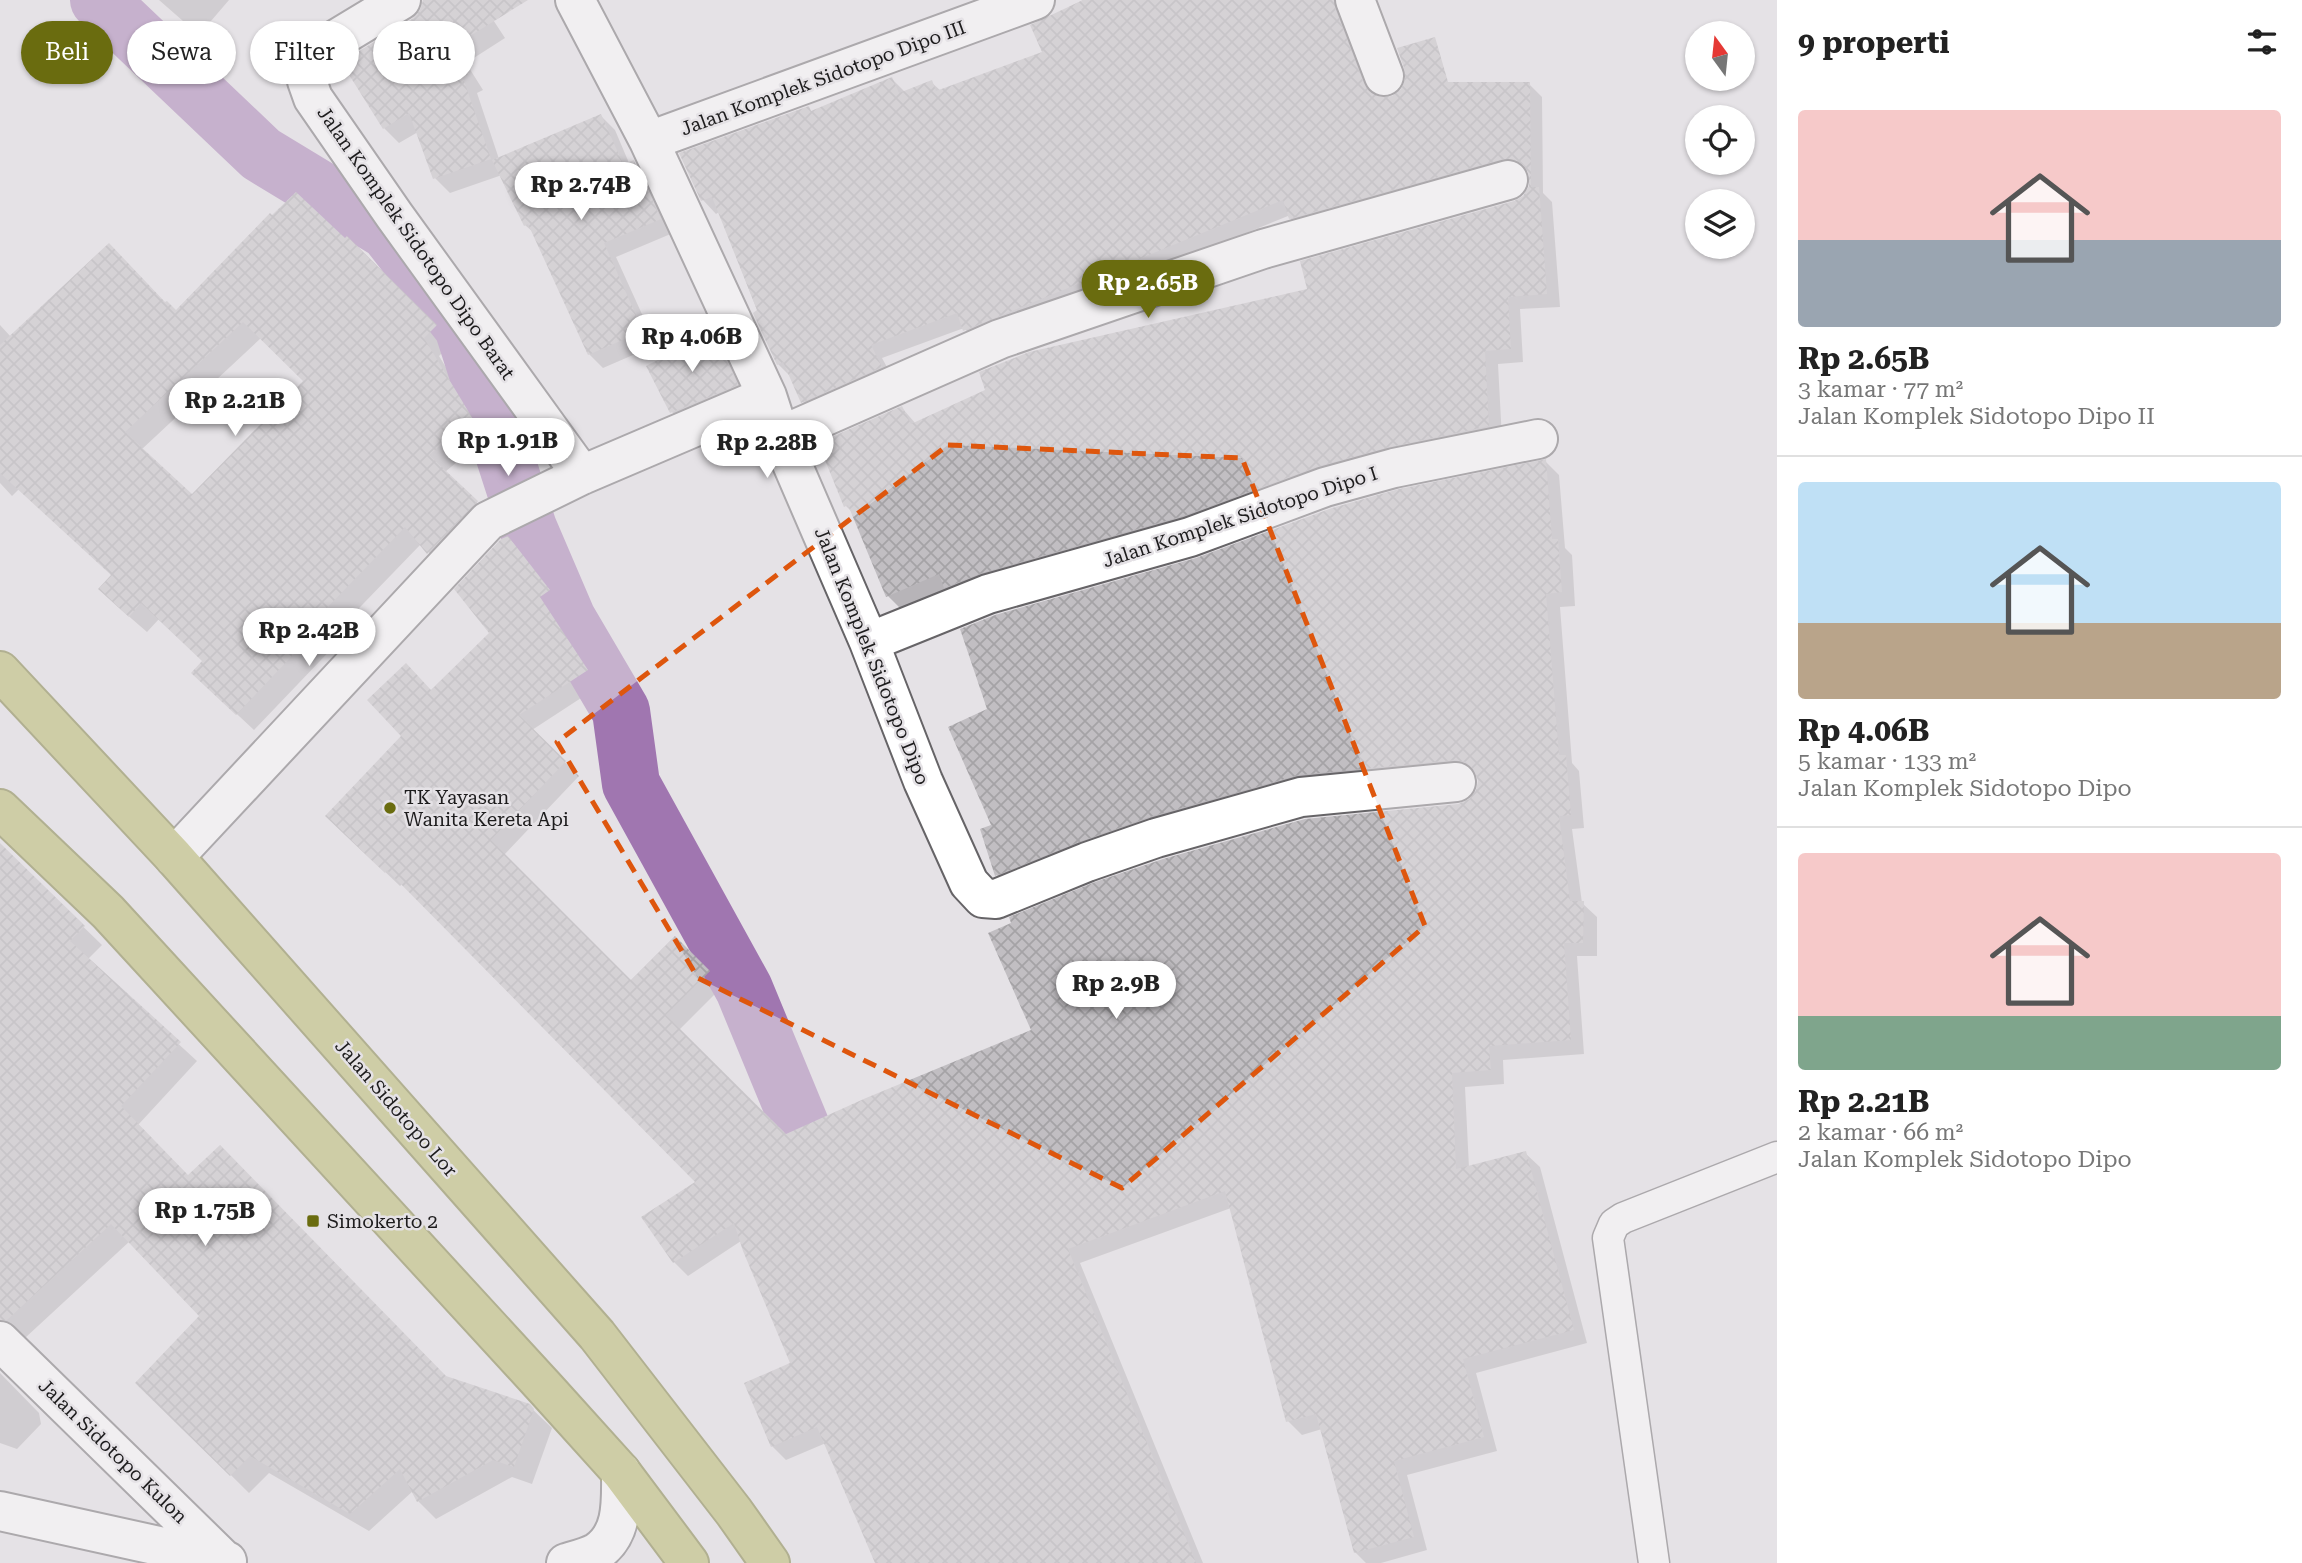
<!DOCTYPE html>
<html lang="id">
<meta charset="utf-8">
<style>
:root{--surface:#fff;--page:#f6f6f6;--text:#222;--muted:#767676;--line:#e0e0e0;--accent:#6a6c0f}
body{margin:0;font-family:"Roboto Serif",serif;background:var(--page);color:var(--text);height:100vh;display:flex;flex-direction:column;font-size:26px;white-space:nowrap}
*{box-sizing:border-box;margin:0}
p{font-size:23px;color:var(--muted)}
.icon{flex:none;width:38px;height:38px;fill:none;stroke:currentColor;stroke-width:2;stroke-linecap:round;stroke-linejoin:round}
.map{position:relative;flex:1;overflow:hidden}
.drawer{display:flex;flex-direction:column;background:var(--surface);width:525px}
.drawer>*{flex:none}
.guide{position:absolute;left:21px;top:21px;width:665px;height:63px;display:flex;gap:14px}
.needle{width:46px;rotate:345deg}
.tools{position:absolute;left:1685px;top:21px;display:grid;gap:14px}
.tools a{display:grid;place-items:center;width:70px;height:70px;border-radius:50%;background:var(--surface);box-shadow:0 2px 5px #0004;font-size:35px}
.price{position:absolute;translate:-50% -60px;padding:0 16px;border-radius:24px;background:#fff;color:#222;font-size:23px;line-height:46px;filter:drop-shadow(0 2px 4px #0008)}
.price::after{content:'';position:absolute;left:50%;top:42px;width:21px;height:16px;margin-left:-10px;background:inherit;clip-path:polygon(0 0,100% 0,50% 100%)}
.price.on{background:var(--accent);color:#fff}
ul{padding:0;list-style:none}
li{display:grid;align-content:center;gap:14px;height:371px;padding:0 21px}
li+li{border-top:2px solid var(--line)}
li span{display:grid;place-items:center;height:217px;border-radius:7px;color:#555}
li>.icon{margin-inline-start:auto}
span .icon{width:126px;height:126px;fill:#fffc;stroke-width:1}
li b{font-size:30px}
h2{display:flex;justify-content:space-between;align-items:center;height:84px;padding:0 21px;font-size:30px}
.tag{padding:0 24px;border-radius:32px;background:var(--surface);box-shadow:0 2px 5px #0004;font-size:24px;line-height:63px}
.tag.on{background:var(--accent);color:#fff}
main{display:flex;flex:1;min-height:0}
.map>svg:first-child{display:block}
</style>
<main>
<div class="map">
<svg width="1777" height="1563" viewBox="0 0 1777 1563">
<defs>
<pattern id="building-cross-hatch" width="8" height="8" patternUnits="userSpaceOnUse" patternTransform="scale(1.75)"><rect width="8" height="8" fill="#c1bec2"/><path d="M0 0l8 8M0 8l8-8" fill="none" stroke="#a5a3a6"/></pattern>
</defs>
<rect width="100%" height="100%" fill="#e5e2e6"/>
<path fill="#0003" fill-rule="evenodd" d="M159 0H229L199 35Z
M427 0H480L505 38 466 63 483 90 477 93 499 159 601 116 615 130 629 163 633 162 647 175 673 233 616 257 656 345 603 368 589 354 534 233 525 225 502 175 450 193 435 178 418 132 399 143 384 128 343 62 413 20Z
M1083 0H1344L1347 22 1376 99 1529 84 1542 97 1543 193 1552 202 1560 307 1520 309 1523 362 1498 364 1502 439 959 600 948 589 901 609 888 596 854 514 846 506 820 444 902 408 916 424 1310 290 1515 203 1524 197 1531 186 1529 171H1516L1303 231 1288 216 978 343 964 328 882 358 894 380 816 415 803 402 792 378 778 364 719 212 716 214 703 200 681 154 808 108 812 112 892 79 905 92 931 82 941 91 1044 53 1033 26Z
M347 239 453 342 439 356 488 436 445 472 494 519 445 570 421 544 335 633 341 639 254 730 210 689 204 662 159 619 147 632 117 606 113 575 19 489 12 496 0 483V325L11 337 166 304 176 312ZM261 338 306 381 192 497 141 450Z
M713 334 721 342 744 393 680 420 672 412 649 367Z
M1545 461 1559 475 1565 548 1572 555 1575 606 1560 607 1572 763 1579 771 1584 828 1572 829 1582 903 1597 917V956H1577L1584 1054 1503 1060 1504 1084 1465 1087 1469 1168 1525 1153 1540 1167 1587 1343 1476 1373 1497 1451 1407 1475 1427 1550 1381 1563H1366L1355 1552 1322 1429 1302 1435 1288 1421 1231 1208 1080 1263 1203 1563H877L826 1443 786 1460 772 1446 793 1364 741 1241 688 1276 674 1262 697 1182 403 883 400 886 341 830 432 692 491 633 507 538 522 552 562 605 553 612 601 685 532 730 579 776 504 855 631 982 675 939 709 972 723 986 679 1030 786 1136 1034 1031 1470 801 1478 791 1480 780 1478 775 1470 774 1011 889 997 875 994 826Z
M0 846 102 945 87 960 197 1061 138 1125 188 1177 446 1378 529 1406 552 1428 532 1484 512 1477 436 1519 418 1501 413 1491 369 1531 269 1473 249 1493 138 1383 201 1316 130 1241 25 1338H12L0 1348Z
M0 1373 39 1413 41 1424 17 1449 0 1443Z"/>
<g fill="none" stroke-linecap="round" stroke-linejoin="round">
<path stroke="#a076b0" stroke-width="58" d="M99 0 261 154 388 231 463 327 528 528 567 619 621 711 631 784 744 989 831 1200"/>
</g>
<path fill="url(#building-cross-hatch)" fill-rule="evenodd" d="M423 0H528L452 47 469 74 463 78 491 159 433 179 409 113 383 129 341 62 412 19 420 10Z
M1083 0H1334L1335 8 1364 84 1370 92 1380 97 1392 96 1401 89 1405 80 1404 68 1397 48 1435 37 1448 82H1530L1531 187H1539L1547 294 1508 297 1511 349 1485 351 1489 426 1390 447 1319 466 1183 516 982 573 944 588 939 574 886 597 848 505 844 507 818 443 902 406 911 424 985 390 979 372 1029 352 1307 289 1300 261 1514 201 1523 196 1529 186V175L1524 165 1514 159H1503L1289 219 1283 200 963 331 957 313 871 345 882 367 801 403 783 362 777 365 753 313 757 310 712 197 701 201 679 153 809 106 811 111 892 77 899 93 932 80 936 91 1042 52 1030 25Z
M601 114 623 164 634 160 661 219 604 243 643 331 588 355 528 224 524 226 492 160Z
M296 192 345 238 347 236 437 325 424 338 473 419 429 455 478 501 427 554 405 527 319 616 325 621 236 715 191 673 202 661 141 603 129 617 98 589 111 575 0 473V345L109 243 165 302 167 301 176 310 270 213 272 215ZM243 322 303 381 192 494 125 432Z
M713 332 738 385 670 413 646 366Z
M1546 459 1552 539H1558L1562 592 1546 594 1559 755H1566L1571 815 1559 816 1570 901H1584L1583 943H1564L1571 1040 1489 1046 1491 1070 1452 1073 1456 1169 1526 1151 1574 1330 1463 1359 1484 1437 1394 1461 1414 1537 1354 1553 1316 1414 1286 1422 1225 1191 1068 1249 1196 1563H875L817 1427 771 1447 744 1383 790 1363 743 1251 734 1223 673 1263 641 1217 695 1182 387 870 385 873 325 816 401 736 367 700 406 663 431 690 489 633 454 589 501 539 508 536 550 590 540 597 588 670 519 715 566 761 491 840 631 980 675 936 710 971 666 1015 786 1134 866 1098 1031 1030 988 933 1011 923 1009 917 1095 882 1163 859 1305 819 1458 804 1469 799 1476 790 1478 781 1474 770 1466 762 1455 760 1299 775 1149 817 1079 842 995 876 980 829 991 825 948 727 987 709 960 629 995 615 1196 558 1332 508 1399 489Z
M0 843 85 926 70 941 181 1042 121 1106 188 1175 220 1145 446 1376 530 1404 534 1409 514 1467 493 1460 417 1502 400 1469 350 1514 250 1456 230 1476 135 1383 199 1316 111 1224 7 1320H0Z"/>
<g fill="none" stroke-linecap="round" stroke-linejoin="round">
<defs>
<path id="service" d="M1654 1563 1608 1238 1614 1224 1623 1218 1777 1157"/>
<path id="minor" d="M401 0 325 46 306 66 307 81 313 98 394 215 582 475
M575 0 649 141 767 396 780 436 869 642 923 781 969 883 983 898 996 899 1087 862 1156 838 1301 797 1456 782
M1355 0 1384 76
M649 141 1035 0
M780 436 1000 339 1263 249 1508 180
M869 642 988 594 1190 537 1325 487 1394 468 1538 439
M174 857 488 521 582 475 767 396
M0 1341 225 1561
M0 1511 227 1561
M566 1563C576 1560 588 1557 597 1552 624 1534 621 1500 621 1472"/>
<path id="trunk" d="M0 671 174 857 597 1335 734 1512 770 1563
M0 809 108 912 547 1390 621 1472 689 1563"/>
</defs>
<use href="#service" stroke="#666467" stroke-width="33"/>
<use href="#minor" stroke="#666467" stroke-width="42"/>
<use href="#trunk" stroke="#71732a" stroke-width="42"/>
<use href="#service" stroke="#fff" stroke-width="30"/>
<use href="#minor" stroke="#fff" stroke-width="38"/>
<use href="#trunk" stroke="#b2b45a" stroke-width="38"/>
</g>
<path d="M0 0H1777V1563H0ZM948 445 1242 458 1425 926 1122 1188 698 978 557 742Z" fill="#e5e2e6" fill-opacity=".55" fill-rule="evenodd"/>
<path fill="none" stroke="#de560d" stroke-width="5" stroke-dasharray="14 9" stroke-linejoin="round" d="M948 445 1242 458 1425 926 1122 1188 698 978 557 742Z"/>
<g fill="#6a6c0f" stroke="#e5e2e6" stroke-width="2.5">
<circle cx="390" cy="808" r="7"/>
<rect x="306" y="1214" width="14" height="14" rx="3.5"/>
</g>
<g text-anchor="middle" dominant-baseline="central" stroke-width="5" stroke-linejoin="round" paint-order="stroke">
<g font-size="19" fill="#1d1c1d" stroke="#e5e2e6">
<text transform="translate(823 78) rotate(-20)">Jalan Komplek Sidotopo Dipo III</text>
<text transform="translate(416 243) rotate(55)">Jalan Komplek Sidotopo Dipo Barat</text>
<text transform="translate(1240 517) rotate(-18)">Jalan Komplek Sidotopo Dipo I</text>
<text transform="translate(872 656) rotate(68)">Jalan Komplek Sidotopo Dipo</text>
<text transform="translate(396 1108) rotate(49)">Jalan Sidotopo Lor</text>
<text transform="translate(113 1451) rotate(44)">Jalan Sidotopo Kulon</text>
</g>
<g font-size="19" fill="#1d1c1d" stroke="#e5e2e6" text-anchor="start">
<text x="404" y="797">TK Yayasan<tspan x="404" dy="22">Wanita Kereta Api</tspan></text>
<text x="327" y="1221">Simokerto 2</text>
</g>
</g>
</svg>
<div class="tools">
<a><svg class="needle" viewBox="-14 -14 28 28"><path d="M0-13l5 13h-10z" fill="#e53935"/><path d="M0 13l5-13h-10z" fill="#767676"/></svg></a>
<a><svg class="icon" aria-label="locate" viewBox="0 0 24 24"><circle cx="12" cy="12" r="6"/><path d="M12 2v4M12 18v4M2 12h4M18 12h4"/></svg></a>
<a><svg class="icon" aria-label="layers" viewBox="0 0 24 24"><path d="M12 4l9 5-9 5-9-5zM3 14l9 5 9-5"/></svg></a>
</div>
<b class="price" style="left:581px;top:222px">Rp 2.74B</b>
<b class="price on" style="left:1148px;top:320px">Rp 2.65B</b>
<b class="price" style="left:692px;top:374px">Rp 4.06B</b>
<b class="price" style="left:235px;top:438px">Rp 2.21B</b>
<b class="price" style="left:508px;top:478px">Rp 1.91B</b>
<b class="price" style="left:767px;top:480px">Rp 2.28B</b>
<b class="price" style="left:309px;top:668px">Rp 2.42B</b>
<b class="price" style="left:1116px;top:1021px">Rp 2.9B</b>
<b class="price" style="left:205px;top:1248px">Rp 1.75B</b>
<div class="guide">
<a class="tag on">Beli</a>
<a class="tag">Sewa</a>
<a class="tag">Filter</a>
<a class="tag">Baru</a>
</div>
</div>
<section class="drawer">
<h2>9 properti<svg class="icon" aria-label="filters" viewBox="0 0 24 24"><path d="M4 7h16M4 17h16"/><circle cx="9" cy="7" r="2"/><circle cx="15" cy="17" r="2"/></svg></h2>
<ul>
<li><span style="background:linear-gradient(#f6c9c9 60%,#9aa5b1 0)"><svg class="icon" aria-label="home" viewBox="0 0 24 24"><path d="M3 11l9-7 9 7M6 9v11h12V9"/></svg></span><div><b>Rp 2.65B</b><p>3 kamar · 77 m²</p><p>Jalan Komplek Sidotopo Dipo II</p></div></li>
<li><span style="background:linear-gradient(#bfe0f5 65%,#b9a48a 0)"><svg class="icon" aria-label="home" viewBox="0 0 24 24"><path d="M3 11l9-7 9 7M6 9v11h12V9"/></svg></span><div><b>Rp 4.06B</b><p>5 kamar · 133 m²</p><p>Jalan Komplek Sidotopo Dipo</p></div></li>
<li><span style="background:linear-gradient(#f6c9c9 75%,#7fa58c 0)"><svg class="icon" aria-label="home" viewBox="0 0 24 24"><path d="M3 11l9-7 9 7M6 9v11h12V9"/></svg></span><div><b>Rp 2.21B</b><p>2 kamar · 66 m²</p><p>Jalan Komplek Sidotopo Dipo</p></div></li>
</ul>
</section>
</main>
